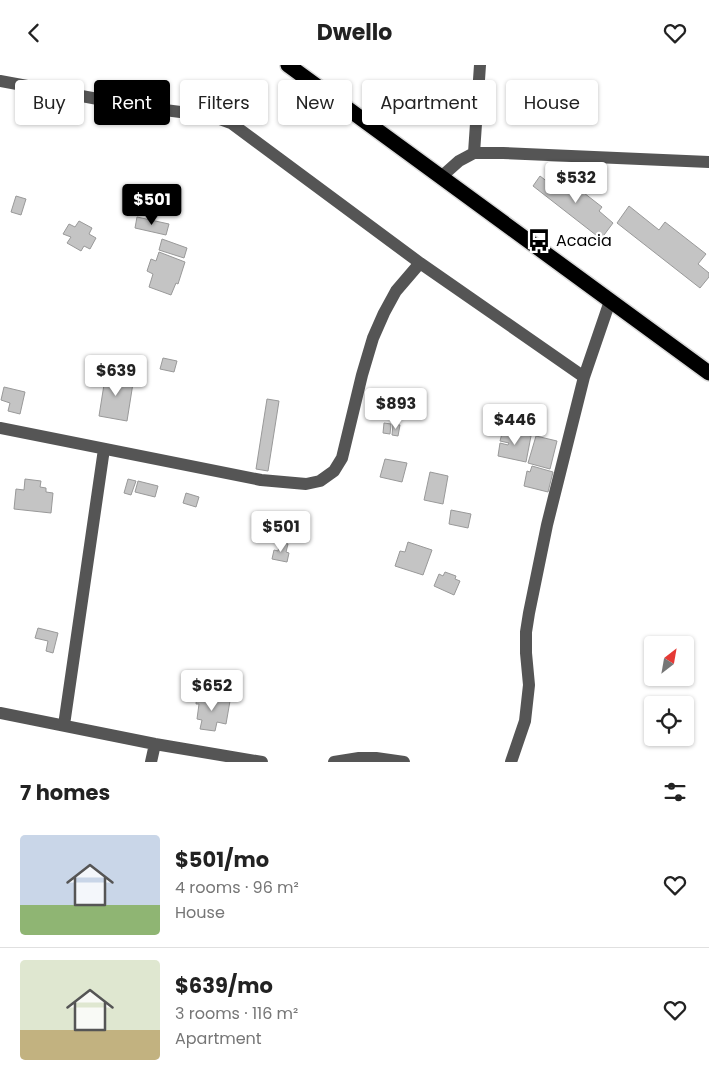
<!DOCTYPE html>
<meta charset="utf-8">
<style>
:root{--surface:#fff;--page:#f6f6f6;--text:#222;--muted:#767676;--line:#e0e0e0;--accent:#000}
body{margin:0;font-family:Poppins,sans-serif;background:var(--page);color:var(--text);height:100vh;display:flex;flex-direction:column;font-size:19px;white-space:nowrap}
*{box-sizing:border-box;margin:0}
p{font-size:16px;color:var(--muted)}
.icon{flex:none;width:28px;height:28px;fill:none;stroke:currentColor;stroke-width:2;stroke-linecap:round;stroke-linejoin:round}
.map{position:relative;height:697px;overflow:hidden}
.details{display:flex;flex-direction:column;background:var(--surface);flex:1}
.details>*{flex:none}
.hud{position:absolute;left:15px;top:15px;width:680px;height:45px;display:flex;gap:10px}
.needle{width:32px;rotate:31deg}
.buttons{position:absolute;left:644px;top:571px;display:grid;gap:10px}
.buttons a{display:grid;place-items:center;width:50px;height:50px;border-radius:5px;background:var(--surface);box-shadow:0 1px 4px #0004;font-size:25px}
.price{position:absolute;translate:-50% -42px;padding:0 11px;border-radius:5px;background:#fff;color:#222;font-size:16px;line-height:32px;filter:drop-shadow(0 1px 2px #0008)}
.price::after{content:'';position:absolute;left:50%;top:30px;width:15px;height:11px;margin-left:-8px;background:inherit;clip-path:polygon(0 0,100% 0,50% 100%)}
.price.active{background:var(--accent);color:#fff}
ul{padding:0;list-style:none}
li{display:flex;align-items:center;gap:15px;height:125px;padding:0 20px}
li+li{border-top:1px solid var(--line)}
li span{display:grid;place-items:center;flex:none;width:140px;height:100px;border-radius:5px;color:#555}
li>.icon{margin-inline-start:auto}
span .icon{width:60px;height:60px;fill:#fffc;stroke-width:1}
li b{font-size:21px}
h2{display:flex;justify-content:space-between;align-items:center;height:60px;padding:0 20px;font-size:21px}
.pill{padding:0 18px;border-radius:5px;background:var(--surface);box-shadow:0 1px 4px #0004;font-size:18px;line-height:45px}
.pill.active{background:var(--accent);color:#fff}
header{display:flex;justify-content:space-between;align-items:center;height:65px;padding:0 20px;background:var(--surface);font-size:22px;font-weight:700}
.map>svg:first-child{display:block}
</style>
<header><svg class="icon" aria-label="back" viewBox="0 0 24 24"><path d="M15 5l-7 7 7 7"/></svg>Dwello<svg class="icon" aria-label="heart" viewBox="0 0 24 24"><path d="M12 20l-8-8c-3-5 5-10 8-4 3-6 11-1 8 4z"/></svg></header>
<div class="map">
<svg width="709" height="697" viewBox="0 0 709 697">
<rect width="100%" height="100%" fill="#fff"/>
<path fill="#c4c4c4" stroke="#999" d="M561 110 602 142 599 146 613 158 601 174 533 121 540 111 553 121Z
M16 131 26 134 21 150 11 147Z
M629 141 659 165 665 157 706 189 698 199 709 208V212L700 223 617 158Z
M137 152 169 159 166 170 135 163Z
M79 156 92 163 89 169 96 173 90 184 84 181 81 186 67 178 71 172 63 169 69 159 75 162Z
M162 174 187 183 184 193 159 185Z
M159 187 185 197 178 219 176 218 171 230 149 222 153 209 147 206 151 194 156 196Z
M163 293 177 296 174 307 160 304Z
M106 307 134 312 127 356 99 351Z
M4 322 25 327 20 349 8 346 10 338 1 335Z
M384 324 399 327 397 335 383 331Z
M383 333 397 336 395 345 381 341Z
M267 334 279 336 268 406 256 404Z
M384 358 391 359 390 369 383 368Z
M393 359 400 360 398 371 392 370Z
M503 365 531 371 526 397 498 391 500 378 508 380 509 378 500 376Z
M536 371 557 376 550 404 528 398Z
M385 394 407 398 402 417 380 412Z
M532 401 553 407 548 427 524 421 527 406 530 407Z
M430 407 448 411 443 439 424 435Z
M25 414 41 416 40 422 46 423V427L53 428 51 448 14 444 16 424 24 425Z
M128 414 136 416 131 430 124 428Z
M138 416 158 421 155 432 135 427Z
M186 428 199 432 196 442 183 438Z
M451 445 471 449 468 463 449 459Z
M280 477 288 479 286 487 289 488 287 497 272 494 274 485 278 486Z
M408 477 432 485 423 510 395 501 400 486 405 487Z
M445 507 456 511 455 514 460 516 454 530 434 521 439 509 443 511Z
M38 563 58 568 53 588 46 586 48 576 35 573Z
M197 629 213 631V634L230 636 226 659 217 657 215 666 200 664 202 655 197 654 199 639H196Z"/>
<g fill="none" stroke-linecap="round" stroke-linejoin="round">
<defs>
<path id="highway" d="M288 0 709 308"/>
</defs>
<use href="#highway" stroke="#dbdbdb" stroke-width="18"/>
<path stroke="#555" stroke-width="12" d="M0 16 141 42 212 51 231 58 420 198 584 312
M474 88 480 0
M441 112 459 96 474 88H503L709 97
M0 363 261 415 306 419 320 416 334 406 342 393 362 310 373 273 384 248 396 226 420 198
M0 648 155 679 262 697
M64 660 104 384
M151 697 155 679
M334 697 359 693H376L404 697
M511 697 525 656 529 620 526 588V567L529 548 547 460 584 312 610 236"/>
<use href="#highway" stroke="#000" stroke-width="15"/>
</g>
<defs>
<symbol id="bus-bare" viewBox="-9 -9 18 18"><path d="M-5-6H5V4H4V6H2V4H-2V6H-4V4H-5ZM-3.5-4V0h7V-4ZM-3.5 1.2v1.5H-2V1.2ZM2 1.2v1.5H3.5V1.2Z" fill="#000" stroke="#fff" stroke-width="2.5" paint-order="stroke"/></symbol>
</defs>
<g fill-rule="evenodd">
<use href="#bus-bare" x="523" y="159" width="32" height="32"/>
</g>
<g text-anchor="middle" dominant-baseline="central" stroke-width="4.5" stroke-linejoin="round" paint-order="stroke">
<g font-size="16" fill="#000" stroke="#fff" text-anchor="start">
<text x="556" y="175">Acacia</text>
</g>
</g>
</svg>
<div class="buttons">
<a><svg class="needle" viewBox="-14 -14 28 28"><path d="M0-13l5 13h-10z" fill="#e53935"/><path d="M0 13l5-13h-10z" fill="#767676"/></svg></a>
<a><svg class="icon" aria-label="locate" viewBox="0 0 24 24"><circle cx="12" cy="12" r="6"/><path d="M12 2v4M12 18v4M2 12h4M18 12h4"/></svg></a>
</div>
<b class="price" style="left:576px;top:139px">$532</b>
<b class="price active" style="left:152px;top:161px">$501</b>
<b class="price" style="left:116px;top:332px">$639</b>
<b class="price" style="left:396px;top:365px">$893</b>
<b class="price" style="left:515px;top:381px">$446</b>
<b class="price" style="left:281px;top:488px">$501</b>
<b class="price" style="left:212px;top:647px">$652</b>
<div class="hud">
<a class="pill">Buy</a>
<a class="pill active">Rent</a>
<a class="pill">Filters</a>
<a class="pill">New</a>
<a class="pill">Apartment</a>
<a class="pill">House</a>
</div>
</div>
<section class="details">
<h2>7 homes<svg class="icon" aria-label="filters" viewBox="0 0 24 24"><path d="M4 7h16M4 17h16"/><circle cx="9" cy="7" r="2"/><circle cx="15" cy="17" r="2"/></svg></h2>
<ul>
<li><span style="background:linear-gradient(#c9d6e8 70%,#8fb573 0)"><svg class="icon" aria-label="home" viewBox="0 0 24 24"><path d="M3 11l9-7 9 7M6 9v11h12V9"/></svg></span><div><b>$501/mo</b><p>4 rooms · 96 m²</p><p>House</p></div><svg class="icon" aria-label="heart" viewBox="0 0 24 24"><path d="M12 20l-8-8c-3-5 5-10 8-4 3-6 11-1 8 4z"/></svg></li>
<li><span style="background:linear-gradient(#dfe7d0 70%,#c2b280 0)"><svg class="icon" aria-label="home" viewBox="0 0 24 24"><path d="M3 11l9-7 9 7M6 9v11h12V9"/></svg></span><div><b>$639/mo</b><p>3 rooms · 116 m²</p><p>Apartment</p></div><svg class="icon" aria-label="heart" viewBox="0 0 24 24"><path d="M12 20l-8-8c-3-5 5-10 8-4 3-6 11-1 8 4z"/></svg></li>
</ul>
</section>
